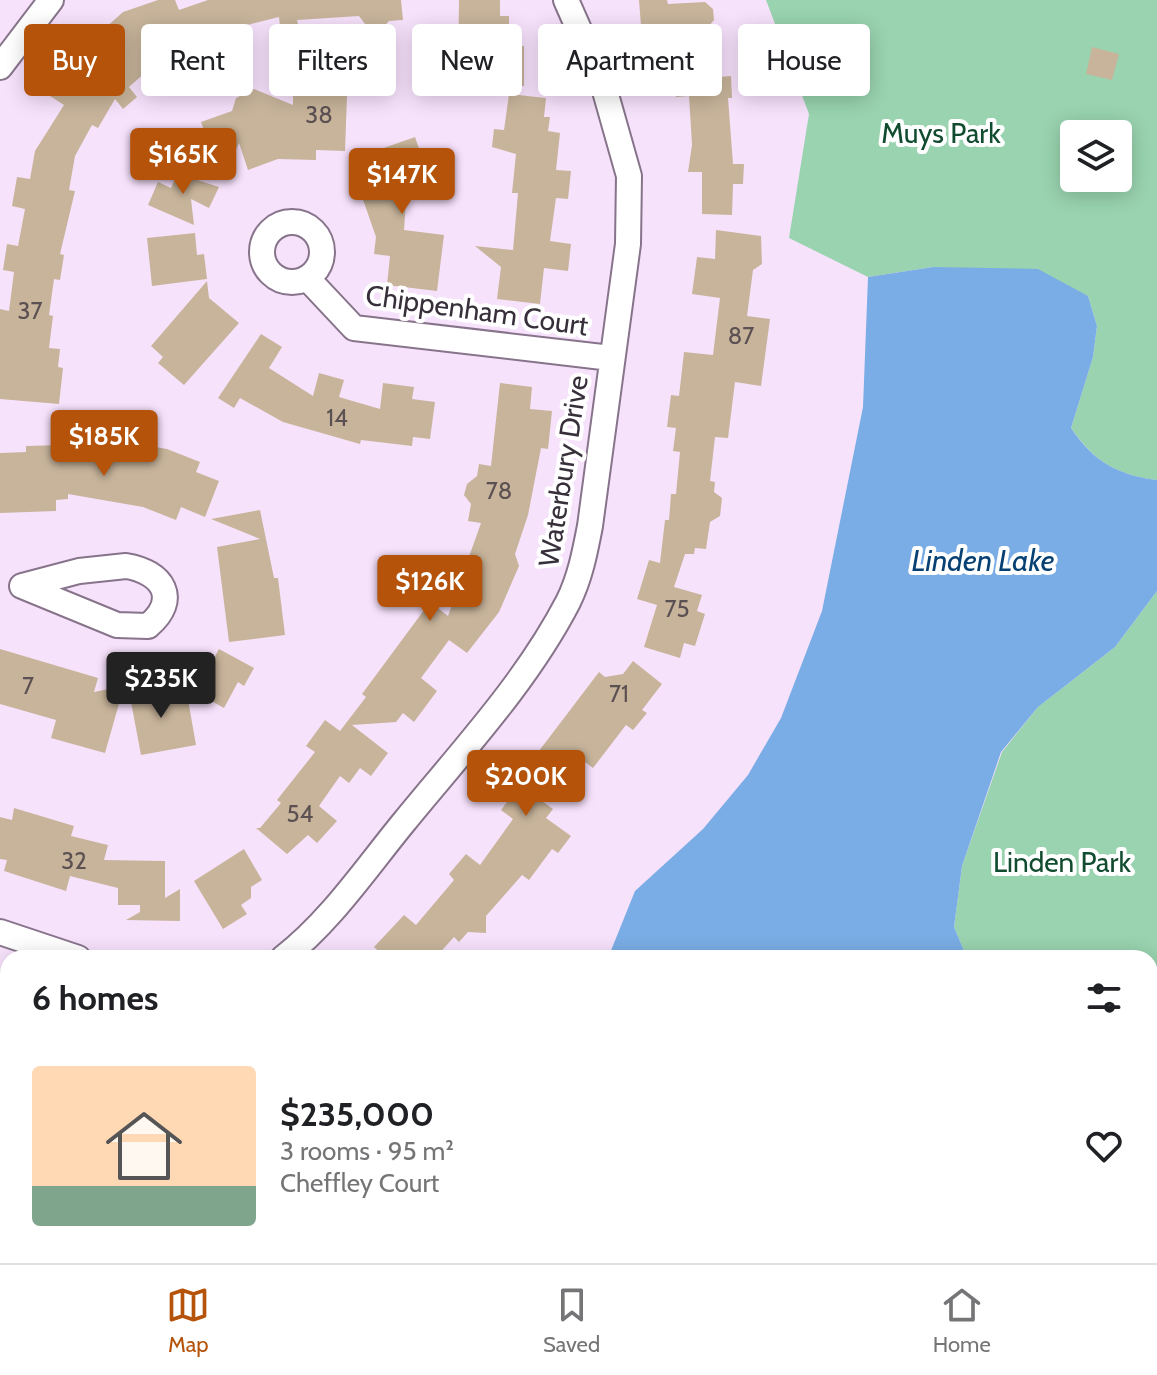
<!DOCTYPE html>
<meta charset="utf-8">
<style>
:root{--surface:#fff;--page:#f6f6f6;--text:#202124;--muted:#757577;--line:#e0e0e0;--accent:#b45309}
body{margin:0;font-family:Cabin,sans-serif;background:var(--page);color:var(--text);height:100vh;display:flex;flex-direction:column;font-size:30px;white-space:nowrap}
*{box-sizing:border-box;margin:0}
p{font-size:26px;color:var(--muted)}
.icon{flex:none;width:44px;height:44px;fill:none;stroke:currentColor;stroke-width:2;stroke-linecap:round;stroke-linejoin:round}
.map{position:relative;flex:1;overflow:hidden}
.details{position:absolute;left:0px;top:950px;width:1158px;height:314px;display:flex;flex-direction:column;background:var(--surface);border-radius:24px 24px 0 0;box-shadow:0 4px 20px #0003}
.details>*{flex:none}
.guide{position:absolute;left:24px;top:24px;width:1110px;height:72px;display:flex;gap:16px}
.tools{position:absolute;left:1060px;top:120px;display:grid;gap:16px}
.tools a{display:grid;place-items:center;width:72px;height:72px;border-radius:8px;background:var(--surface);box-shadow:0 4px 20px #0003;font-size:40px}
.price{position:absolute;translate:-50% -68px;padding:0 18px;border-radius:8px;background:var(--accent);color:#fff;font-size:26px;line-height:52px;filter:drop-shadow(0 2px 4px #0008)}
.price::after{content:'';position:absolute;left:50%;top:48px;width:24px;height:18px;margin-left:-12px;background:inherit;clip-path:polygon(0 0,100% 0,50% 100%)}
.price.current{background:#222;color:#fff}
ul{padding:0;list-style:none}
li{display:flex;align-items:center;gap:24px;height:200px;padding:0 32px}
li span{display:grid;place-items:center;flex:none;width:224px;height:160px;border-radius:8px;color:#555}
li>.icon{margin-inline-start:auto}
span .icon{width:96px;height:96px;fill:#fffc;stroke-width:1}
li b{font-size:34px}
h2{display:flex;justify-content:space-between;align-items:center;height:96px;padding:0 32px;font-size:34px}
.tag{padding:0 28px;border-radius:8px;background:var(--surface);box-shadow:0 4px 20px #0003;font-size:28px;line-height:72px}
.tag.current{background:var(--accent);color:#fff}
.tab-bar{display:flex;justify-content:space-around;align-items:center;height:112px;border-top:2px solid var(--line);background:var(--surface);font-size:22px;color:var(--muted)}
.tab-bar a{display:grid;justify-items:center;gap:4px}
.tab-bar .current{color:var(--accent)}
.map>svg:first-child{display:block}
</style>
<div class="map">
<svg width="1157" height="1263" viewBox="0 0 1157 1263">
<rect width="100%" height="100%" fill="#f7e2fc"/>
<path fill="#99d3af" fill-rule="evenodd" d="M766 0H1157V480C1116 475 1094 461 1071 428L1093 357 1097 326 1088 296 933 267 868 277 789 238 809 114ZM1074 134H1118V178H1074Z
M1157 591V1263H1029V1256H1150V958H967L954 927 962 866 1002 752 1038 707 1115 647Z"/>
<path fill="#7aade5" d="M933 267 1038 269 1088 296 1097 326 1093 357 1071 428C1093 461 1117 475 1157 480V591L1115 647 1038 707 1001 752 962 866 954 927 967 958H608L635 891 703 829 748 775 781 718 822 611 863 407 868 277Z
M784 1256H1029V1263H785Z"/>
<path fill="#c8b49b" d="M158 0H175L179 10 208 0H401L403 20 389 21 379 32H371L359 16 297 20 298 24 280 26 279 17 215 33 150 56 156 63 129 87 137 97 123 109 115 99 98 128 92 125 75 156 69 190 75 191 60 254 64 255 60 280 54 279 49 315 53 316 49 348 60 349 58 367 63 368 59 404 0 399V309L9 311 14 272 3 270 7 244 18 246 25 209 12 206 17 177 30 179 35 151 64 105 50 96 63 73 72 79 105 50 94 38 123 12Z
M459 0H500V16H509V46H524V86H492V74H458Z
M639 0H667L668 4 705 2 713 9 714 20 703 33 707 78 731 76 732 98H728L733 164H744L743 184H733L732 215 702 214V172H688L692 145 689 96 676 97 673 61H668L661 25 641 26Z
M1092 47 1119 54 1112 80 1086 74Z
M254 89 293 105V94L347 96 345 151 316 150V160L278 159 248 170 239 143 222 180 201 122 232 111 236 98Z
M509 94 546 98 544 117H550L548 131 560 133 556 170 571 171 568 199 556 198 550 241 571 244 568 271 544 268 540 304 497 299 501 267 475 246 513 250 518 193H512L516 154 492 147 494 129 504 130Z
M415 137 434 191 406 201 404 230 444 235 437 291 387 285 390 256 374 254 376 237 359 188 374 183 364 155Z
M186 156 188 177 219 187 209 208 191 199 194 225 148 205 158 182 171 188Z
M716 230 761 236 762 264 753 270 747 316 770 319 761 386 735 382 728 438 715 437 710 481 715 482 714 492 722 498 720 516 710 522 706 549 695 548 694 554H685L674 587 702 595 697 611 705 614 695 646 684 643 680 658 644 647 657 605 637 599 649 560 660 563 665 520H669L671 494H676L680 452 673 451 676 428 667 427 671 395 679 396 684 352 713 355 720 298 692 294 697 257 715 259Z
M195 233 197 255 204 254 207 279 152 286 147 238Z
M207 281 209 298 239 323 184 385 158 363 163 357 151 346Z
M261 334 282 347 269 368 313 396 319 373 344 380 339 397 380 409 383 383 414 387 412 399 435 402 430 439 413 437 412 446 361 440 360 444 283 422 240 398 234 408 218 398Z
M500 383 532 387 530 409 552 411 548 449 541 448 528 515 515 554 519 566 499 612 467 653 449 640 421 678 437 691 414 722 403 713 396 722 352 725 388 753 371 776 360 768 349 783 340 776 319 806 337 821 317 843 308 835 287 854 256 828H260L281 803 277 800 315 752 306 746 325 720 340 731 366 697 362 694 430 602 448 616 481 523 468 521 471 504 464 495 467 484 477 476 479 464 491 466Z
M99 437 167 449 200 462 196 472 219 481 205 517 181 507 176 520 143 507 68 494V499L56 500V511L0 513V453L26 452V446L98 444Z
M260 510 274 578H278L285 635 229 642 217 547 260 539 211 519Z
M0 649 98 678 94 692 124 686 105 753 51 738 56 720 0 704Z
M219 649 254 668 244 686 238 682 224 708 195 692Z
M633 661 662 684 642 710 647 713 633 730 626 725 593 768 581 759 572 771 564 766 539 799 553 809 546 818 571 836 558 853 552 849 529 880 522 875 486 916V933L468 932 459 942 454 937 435 958H386L374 947 404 915 416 925 454 880 449 874 466 854 480 865 513 819 501 810 530 771 526 768 599 672 605 677 623 674Z
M156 681 159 699 187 694 196 745 141 755 128 686Z
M14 808 74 826 71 836 108 845 104 860 165 861V898L180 889V921L126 920 140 912V905H118V888L70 876 66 891 4 871 7 860 0 859V817L12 820Z
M244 849 262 880 251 887V898L241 905 247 914 223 929 194 881Z"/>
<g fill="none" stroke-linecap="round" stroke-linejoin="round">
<defs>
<path id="street" d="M0 67 51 0
M262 252a30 30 0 1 1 60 0a30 30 0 1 1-60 0Z
M307 278 354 328 611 358
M126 566C163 572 180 599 148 626L117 625 22 586 79 571Z
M0 932 78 958
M283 958C330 922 367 867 404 822 461 752 526 683 568 602 580 578 585 552 590 526L628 244 629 176 603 84 566 0
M531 1256 532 1263
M463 1263 464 1256"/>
</defs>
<use href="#street" stroke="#87748b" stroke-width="28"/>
<use href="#street" stroke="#fff" stroke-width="24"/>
</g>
<g text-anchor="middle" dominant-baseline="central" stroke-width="8" stroke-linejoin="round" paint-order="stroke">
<g font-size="24" fill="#5b5052">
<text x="319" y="114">38</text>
<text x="30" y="310">37</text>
<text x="741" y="335">87</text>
<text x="337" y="417">14</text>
<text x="499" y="490">78</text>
<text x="677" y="608">75</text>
<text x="28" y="685">7</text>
<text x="619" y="693">71</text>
<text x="300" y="813">54</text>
<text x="74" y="860">32</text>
</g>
<g font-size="28" fill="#124c30" stroke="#fff">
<text x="941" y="133">Muys Park</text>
<text x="1062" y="862">Linden Park</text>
</g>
<g font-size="28" fill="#372f39" stroke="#fff">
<text transform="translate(477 310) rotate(8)">Chippenham Court</text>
<text transform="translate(563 471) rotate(-81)">Waterbury Drive</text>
</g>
<g font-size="30" font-style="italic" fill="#074073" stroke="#fff">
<text x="983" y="560">Linden Lake</text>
</g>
</g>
</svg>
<div class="tools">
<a><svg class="icon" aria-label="layers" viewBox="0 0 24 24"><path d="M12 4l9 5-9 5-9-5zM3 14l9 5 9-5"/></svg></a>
</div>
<b class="price" style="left:183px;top:196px">$165K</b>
<b class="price" style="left:402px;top:216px">$147K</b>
<b class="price" style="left:104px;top:478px">$185K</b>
<b class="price" style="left:430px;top:623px">$126K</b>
<b class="price current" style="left:161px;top:720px">$235K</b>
<b class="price" style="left:526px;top:818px">$200K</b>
<div class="guide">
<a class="tag current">Buy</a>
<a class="tag">Rent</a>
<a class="tag">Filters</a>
<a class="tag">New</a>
<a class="tag">Apartment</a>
<a class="tag">House</a>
</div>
<section class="details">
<h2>6 homes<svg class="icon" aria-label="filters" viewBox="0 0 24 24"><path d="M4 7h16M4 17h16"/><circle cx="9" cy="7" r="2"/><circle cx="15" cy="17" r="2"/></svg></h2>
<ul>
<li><span style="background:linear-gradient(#ffd9b3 75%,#7fa58c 0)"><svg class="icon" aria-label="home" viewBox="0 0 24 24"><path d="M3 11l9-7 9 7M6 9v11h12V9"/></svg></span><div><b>$235,000</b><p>3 rooms · 95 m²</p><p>Cheffley Court</p></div><svg class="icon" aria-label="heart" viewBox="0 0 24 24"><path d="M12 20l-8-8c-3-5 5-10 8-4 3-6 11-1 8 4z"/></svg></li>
</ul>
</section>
</div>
<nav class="tab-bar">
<a class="current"><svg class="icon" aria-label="map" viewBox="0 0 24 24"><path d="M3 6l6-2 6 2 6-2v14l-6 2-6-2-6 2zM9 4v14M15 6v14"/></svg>Map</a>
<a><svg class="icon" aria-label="saved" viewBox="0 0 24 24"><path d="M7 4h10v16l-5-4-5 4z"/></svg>Saved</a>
<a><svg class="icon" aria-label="home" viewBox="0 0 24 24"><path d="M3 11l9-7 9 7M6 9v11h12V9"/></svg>Home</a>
</nav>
